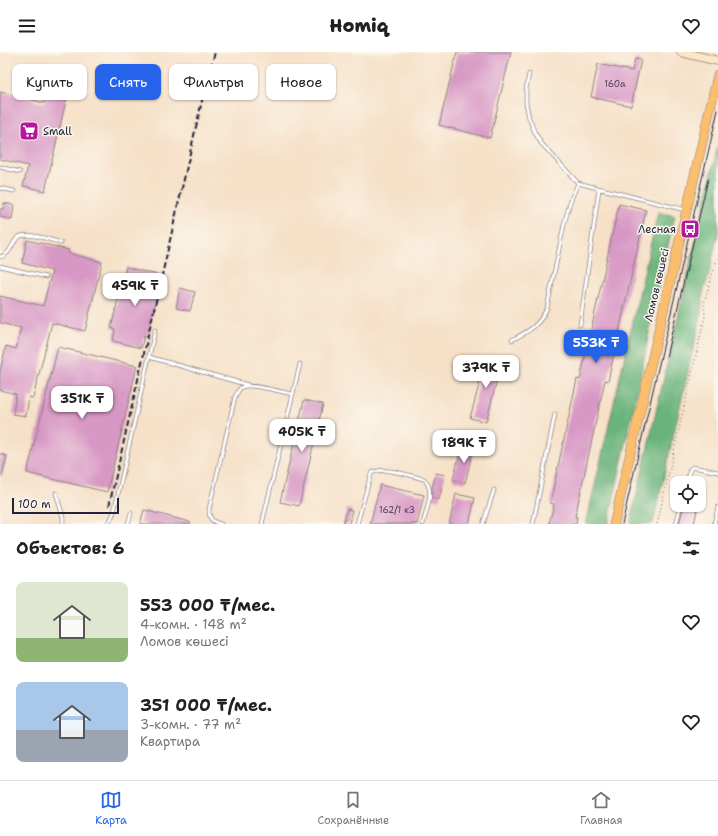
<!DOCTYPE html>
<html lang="ru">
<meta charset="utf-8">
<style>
:root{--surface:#fff;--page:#f6f6f6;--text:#202124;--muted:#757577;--line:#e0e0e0;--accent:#2563eb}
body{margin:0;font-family:"Shantell Sans",sans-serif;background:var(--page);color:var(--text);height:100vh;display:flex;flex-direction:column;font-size:15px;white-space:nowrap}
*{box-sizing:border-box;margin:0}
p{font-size:13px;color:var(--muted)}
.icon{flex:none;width:22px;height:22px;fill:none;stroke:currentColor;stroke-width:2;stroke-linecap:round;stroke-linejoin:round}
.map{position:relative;height:472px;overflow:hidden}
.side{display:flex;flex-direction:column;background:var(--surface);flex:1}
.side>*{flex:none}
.guide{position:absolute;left:12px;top:12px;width:400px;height:36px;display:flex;gap:8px}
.fabs{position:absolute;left:670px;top:424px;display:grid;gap:8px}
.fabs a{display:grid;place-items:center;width:36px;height:36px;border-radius:8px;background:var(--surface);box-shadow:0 1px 3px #0004;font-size:20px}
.scale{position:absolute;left:12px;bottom:10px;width:107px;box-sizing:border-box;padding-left:4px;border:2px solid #22223b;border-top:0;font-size:11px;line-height:14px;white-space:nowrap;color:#22223b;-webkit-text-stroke:3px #fbf7ec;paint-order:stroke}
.price{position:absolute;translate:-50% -34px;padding:0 9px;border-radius:8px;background:#fff;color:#222;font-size:13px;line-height:26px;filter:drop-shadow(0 1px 2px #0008)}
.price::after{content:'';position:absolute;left:50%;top:24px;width:12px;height:9px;margin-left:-6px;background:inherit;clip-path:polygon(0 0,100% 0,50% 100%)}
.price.selected{background:var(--accent);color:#fff}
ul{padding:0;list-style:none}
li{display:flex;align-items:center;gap:12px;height:100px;padding:0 16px}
li span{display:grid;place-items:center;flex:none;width:112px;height:80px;border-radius:8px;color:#555}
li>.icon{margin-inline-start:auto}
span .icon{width:48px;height:48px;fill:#fffc;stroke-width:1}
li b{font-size:17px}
h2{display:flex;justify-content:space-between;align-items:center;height:48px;padding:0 16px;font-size:17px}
.pill{padding:0 14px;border-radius:8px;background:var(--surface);box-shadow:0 1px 3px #0004;font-size:14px;line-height:36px}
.pill.selected{background:var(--accent);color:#fff}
header{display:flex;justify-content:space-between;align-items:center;height:52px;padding:0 16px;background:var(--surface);font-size:18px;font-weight:800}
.tab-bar{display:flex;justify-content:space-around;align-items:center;height:56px;border-top:1px solid var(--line);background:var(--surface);font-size:11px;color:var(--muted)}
.tab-bar a{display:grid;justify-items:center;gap:2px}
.tab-bar .selected{color:var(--accent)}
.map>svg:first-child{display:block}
</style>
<header><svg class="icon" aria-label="menu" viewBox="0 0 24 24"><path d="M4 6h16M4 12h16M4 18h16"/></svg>Homiq<svg class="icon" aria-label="heart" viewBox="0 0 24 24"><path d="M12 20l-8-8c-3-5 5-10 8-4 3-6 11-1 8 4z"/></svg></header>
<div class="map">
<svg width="718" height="472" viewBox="0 0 718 472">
<rect width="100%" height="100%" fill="#fbf7ec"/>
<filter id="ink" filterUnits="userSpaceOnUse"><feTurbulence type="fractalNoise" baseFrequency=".025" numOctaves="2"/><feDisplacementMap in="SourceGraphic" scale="8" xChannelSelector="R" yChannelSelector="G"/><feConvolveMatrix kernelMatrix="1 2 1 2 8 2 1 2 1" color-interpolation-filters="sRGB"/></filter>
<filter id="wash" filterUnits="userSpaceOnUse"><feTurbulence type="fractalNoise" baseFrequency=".012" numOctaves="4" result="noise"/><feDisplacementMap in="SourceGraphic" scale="16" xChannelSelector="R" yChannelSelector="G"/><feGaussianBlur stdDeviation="0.9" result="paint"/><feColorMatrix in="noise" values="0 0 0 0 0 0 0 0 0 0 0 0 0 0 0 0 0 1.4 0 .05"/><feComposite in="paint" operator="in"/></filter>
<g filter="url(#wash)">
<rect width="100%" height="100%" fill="#f6e0c7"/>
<path fill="#6bb47b" stroke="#466b5b" d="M718 93V182L708 226 703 240 701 263 653 472H630Z
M658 160 675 164 658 235 638 337 608 472H586Z"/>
<g id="blocks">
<path fill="#d898c5" d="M457 0H511L490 86 439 73Z
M635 7 641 8 631 54 591 45 598 12 632 19Z
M0 40 44 51 47 40 67 44 45 139 23 134 28 114 0 107Z
M4 151 14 153 12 168 0 165V157H3Z
M619 152 646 158 608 329 605 328 575 465H577L576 472H549L554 452 550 451 577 327 580 328Z
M27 188 69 198 68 201 102 210 85 279 52 271 33 346 29 345 26 364 13 362 16 342 0 338V319L6 294 16 297 21 276 0 271V244L43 254 52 219 22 211Z
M126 215 162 224 147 285 144 284 141 296 113 289 115 277 111 276Z
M180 236 195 240 190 259 176 256Z
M58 295 137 314 107 440 27 421Z
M487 304 502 309 486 370 470 366Z
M304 348 323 352 299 454 280 450Z
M462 392 474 395 465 431 453 428Z
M0 402 7 404 2 424H0Z
M436 421 445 423 439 448 432 446V436Z
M380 433 424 443 417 472H370Z
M456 442 475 446 469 472H449Z
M684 453H698L694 472H679Z
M347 457 352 458 349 472H343Z
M144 458 190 470V472H140Z"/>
</g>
</g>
<g filter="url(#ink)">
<use href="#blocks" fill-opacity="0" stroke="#8c8181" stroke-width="1"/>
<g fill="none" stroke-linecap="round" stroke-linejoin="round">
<defs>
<path id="lane" d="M529 22 526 37V51L529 66 535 81 541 91 578 131 685 158
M0 115 20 120
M0 136 14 139
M0 205C13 202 11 187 21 184 30 181 52 188 61 191
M0 214 46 225
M580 273 599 137
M512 288C529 279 539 274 547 256L564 173 570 150 578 131
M149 305 248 333
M686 431 690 417 693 415 718 420
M56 441 63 465V472
M107 472 110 469 114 460 155 278
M128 472 131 461
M221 472C211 470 209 466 209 457L235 345C237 342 238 337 242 335 250 331 282 340 292 342
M262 472 300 312
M357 472 371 422C380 413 411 424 424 427 436 439 426 458 423 472
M483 472 494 438
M533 472 555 362
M676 472 681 453
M714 472 718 455"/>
<path id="secondary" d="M681 0 718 9"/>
<path id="primary" d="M614 472 718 22"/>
</defs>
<use href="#lane" stroke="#8c8181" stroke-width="4.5"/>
<use href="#secondary" stroke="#8c8181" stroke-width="10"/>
<use href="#primary" stroke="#8c8181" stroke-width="10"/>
<path stroke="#8c8181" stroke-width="1.5" stroke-dasharray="1 3" stroke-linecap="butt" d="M657 472 705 264 704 251 718 203"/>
<use href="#lane" stroke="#fff" stroke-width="3"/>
<use href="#secondary" stroke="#fde5c5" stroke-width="8"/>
<use href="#primary" stroke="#fabe6d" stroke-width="9"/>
<path stroke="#22223b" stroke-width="1" d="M666 305 708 127
M622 472 718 58"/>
<path stroke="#22223b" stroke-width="2" stroke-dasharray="6 3" stroke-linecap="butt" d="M109 454 204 40 215 0"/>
</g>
</g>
<defs>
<symbol id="supermarket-square" viewBox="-11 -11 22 22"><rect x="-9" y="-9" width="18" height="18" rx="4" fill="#b5179e" stroke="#fbf7ec"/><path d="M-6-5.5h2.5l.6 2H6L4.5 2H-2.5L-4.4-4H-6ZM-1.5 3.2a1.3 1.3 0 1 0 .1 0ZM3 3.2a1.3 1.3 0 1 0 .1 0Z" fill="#fff"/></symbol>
<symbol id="bus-square" viewBox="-11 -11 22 22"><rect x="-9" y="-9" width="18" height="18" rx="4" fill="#b5179e" stroke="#fbf7ec"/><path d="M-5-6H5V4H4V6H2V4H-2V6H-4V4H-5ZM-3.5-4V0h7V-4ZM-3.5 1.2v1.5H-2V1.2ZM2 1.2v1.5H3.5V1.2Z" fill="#fff"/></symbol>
</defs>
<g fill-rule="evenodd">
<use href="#supermarket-square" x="18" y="68" width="22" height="22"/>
<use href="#bus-square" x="679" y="166" width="22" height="22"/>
</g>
<g text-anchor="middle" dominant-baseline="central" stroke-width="3" stroke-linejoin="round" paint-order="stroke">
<g font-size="9" fill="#50405e">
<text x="615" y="32">160а</text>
<text x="397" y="458">162/1 к3</text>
</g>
<g font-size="11" fill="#22223b" stroke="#fbf7ec" text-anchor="start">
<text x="43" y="79">Small</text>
<text x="676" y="177" text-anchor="end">Лесная</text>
</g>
<g font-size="11" fill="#22223b" stroke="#fbf7ec">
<text transform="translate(657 233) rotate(-77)">Ломов көшесі</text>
</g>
</g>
</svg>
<div class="fabs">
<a><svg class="icon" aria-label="locate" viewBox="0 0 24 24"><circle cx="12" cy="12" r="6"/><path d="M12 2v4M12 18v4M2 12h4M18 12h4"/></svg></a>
</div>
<div class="scale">100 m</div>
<b class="price" style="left:135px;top:255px">459K ₸</b>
<b class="price selected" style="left:596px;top:312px">553K ₸</b>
<b class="price" style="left:486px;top:337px">379K ₸</b>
<b class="price" style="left:82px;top:368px">351K ₸</b>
<b class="price" style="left:302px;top:401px">405K ₸</b>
<b class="price" style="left:464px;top:412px">189K ₸</b>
<div class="guide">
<a class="pill">Купить</a>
<a class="pill selected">Снять</a>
<a class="pill">Фильтры</a>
<a class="pill">Новое</a>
</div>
</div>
<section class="side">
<h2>Объектов: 6<svg class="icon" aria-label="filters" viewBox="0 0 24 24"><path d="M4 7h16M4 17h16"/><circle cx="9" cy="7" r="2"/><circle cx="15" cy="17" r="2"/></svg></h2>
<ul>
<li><span style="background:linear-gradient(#dfe7d0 70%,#8fb573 0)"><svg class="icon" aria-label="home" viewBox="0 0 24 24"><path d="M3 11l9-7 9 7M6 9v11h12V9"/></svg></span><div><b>553 000 ₸/мес.</b><p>4-комн. · 148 m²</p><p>Ломов көшесі</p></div><svg class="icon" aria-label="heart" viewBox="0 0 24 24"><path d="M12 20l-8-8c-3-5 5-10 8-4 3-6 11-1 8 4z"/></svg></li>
<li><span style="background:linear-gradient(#a9c7e8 60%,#9aa5b1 0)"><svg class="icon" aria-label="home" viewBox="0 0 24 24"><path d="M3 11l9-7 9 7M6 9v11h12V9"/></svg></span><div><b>351 000 ₸/мес.</b><p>3-комн. · 77 m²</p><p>Квартира</p></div><svg class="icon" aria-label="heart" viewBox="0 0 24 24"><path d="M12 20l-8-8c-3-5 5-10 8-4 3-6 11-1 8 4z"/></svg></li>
</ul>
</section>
<nav class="tab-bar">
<a class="selected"><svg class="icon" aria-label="map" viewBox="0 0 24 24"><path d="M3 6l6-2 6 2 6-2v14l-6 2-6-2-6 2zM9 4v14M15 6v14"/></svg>Карта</a>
<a><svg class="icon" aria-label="saved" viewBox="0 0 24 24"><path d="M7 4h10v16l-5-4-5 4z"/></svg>Сохранённые</a>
<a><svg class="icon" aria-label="home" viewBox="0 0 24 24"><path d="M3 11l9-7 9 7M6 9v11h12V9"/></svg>Главная</a>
</nav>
